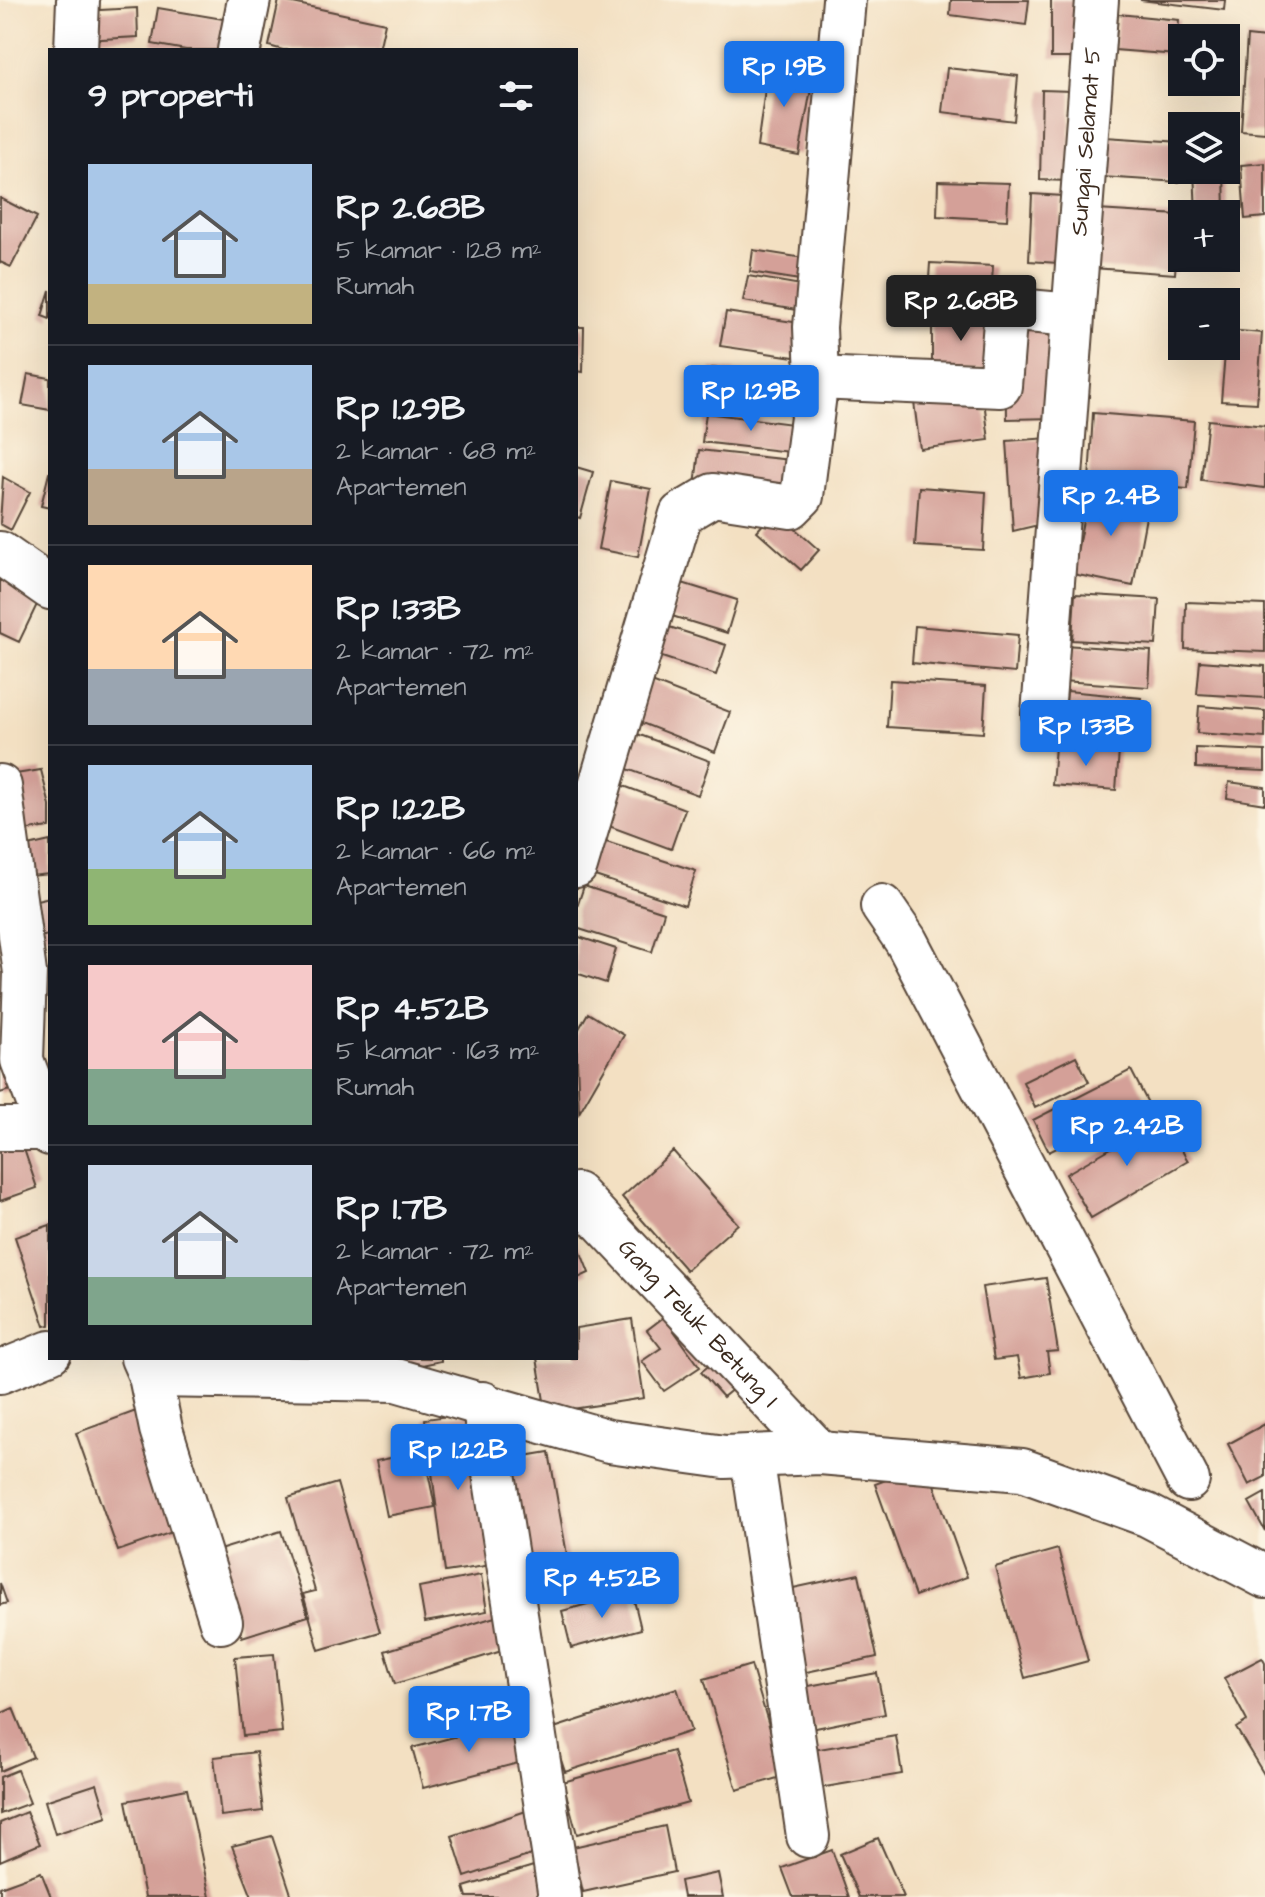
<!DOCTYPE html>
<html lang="id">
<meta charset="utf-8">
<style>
:root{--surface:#171b24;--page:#242831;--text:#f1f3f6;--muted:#9ea1a6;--line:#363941;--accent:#1a73e8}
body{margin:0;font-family:"Architects Daughter",sans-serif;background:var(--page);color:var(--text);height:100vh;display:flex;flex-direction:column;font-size:30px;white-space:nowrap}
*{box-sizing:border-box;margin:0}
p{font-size:26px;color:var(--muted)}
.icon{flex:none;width:44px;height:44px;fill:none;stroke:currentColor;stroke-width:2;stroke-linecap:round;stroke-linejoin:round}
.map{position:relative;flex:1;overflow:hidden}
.drawer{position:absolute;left:48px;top:48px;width:530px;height:1312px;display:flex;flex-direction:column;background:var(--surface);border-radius:0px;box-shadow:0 8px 32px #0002}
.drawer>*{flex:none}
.controls{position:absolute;left:1168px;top:24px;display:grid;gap:16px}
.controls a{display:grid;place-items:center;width:72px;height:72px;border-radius:0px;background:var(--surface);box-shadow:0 8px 32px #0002;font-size:40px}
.price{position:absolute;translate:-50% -68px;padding:0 18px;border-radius:8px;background:var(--accent);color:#fff;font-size:26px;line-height:52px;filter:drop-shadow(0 2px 4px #0008)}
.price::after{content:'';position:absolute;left:50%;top:48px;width:24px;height:18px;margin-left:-12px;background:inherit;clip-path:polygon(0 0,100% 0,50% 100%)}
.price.active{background:#222;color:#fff}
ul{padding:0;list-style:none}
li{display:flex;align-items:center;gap:24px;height:200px;padding:0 40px}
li+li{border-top:2px solid var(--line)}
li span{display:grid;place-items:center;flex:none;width:224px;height:160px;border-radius:0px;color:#555}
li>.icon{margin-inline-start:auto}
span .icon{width:96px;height:96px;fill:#fffc;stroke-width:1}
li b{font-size:34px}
h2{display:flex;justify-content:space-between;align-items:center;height:96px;padding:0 40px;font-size:34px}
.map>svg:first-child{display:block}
</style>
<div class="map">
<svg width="1265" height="1897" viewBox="0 0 1265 1897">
<rect width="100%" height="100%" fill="#fcf5e5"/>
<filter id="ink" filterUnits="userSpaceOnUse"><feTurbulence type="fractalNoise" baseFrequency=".0125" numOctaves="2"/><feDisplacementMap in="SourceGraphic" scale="16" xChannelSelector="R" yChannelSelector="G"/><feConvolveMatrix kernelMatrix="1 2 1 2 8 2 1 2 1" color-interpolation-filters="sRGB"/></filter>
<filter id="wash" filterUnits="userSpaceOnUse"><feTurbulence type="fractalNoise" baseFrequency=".006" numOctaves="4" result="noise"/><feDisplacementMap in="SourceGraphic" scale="32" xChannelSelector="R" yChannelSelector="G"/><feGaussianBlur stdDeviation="1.8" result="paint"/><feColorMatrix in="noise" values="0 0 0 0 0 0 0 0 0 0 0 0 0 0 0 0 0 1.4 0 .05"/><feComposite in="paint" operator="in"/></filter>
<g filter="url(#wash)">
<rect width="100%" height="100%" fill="#f3e0c2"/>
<g id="blocks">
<path fill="#d4a098" d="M279 0 385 23 379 50H283L269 46Z
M951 0H1029L1026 25 950 15Z
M1051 0H1083V58H1051Z
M1140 0H1225L1224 10Z
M137 8 138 37 84 40 82 11Z
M158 8 229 20 223 50H186L152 44Z
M1118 14 1179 20 1177 55 1115 50Z
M1247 36 1265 38V133L1241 131Z
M769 60 813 78 799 155 757 147Z
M947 68 1018 76 1014 121 942 112Z
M1042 90 1071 91 1069 181 1040 180Z
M1105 137 1181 142 1179 182 1102 177Z
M1265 163V217L1245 219 1241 165Z
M1194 170H1224L1225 213 1196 214Z
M938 181 1009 183 1007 220 937 216Z
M1032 194 1062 196 1058 263 1029 261Z
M0 198 37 217 11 267 0 262Z
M1097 210 1179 215 1175 274 1093 268Z
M753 250 810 259 806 281 750 272Z
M930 263 993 266 991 297 928 294Z
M748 276 813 287 809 312 743 301Z
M50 290V319L42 316Z
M726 312 807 324 801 358 720 346Z
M932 315H990L989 371H932Z
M1006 325H1055L1056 418 1007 419Z
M576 327H584L583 372 576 371Z
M1227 330 1262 333 1257 403 1221 401Z
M712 368 803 378 799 411 708 400Z
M28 374 50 378V410L22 405Z
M983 393 989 440 920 449 914 402Z
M706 413 801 425 798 453 702 442Z
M1093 413 1194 421 1188 489 1089 481Z
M1208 420 1265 426V488L1201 480Z
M1049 438 1051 522 1013 531 1007 441Z
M699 450 800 461 797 497 695 486Z
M576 467 593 472 580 518 576 517Z
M49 473H50V508L41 506Z
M3 477 30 492 11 530 0 524Z
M611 481 651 489 638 557 598 549Z
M919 487 986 492 983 550 915 546Z
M1089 489 1149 501 1133 586 1073 574Z
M775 511 819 550 801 570 757 531Z
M0 573 42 594 19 642 0 633Z
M682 583 737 600 727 633 672 616Z
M1075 594 1159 599 1156 645 1072 640Z
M1186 602 1265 605V652L1185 649Z
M663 625 726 645 716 675 653 654Z
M915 626 1018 635 1015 673 912 663Z
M1064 645 1151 651 1149 687 1062 681Z
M1200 661 1265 666V698L1197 694Z
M890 680 986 686 983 733 887 727Z
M649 681 730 712 715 752 634 720Z
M1067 691 1141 698 1137 742 1063 736Z
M1199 706 1265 711V738L1197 733Z
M632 732 710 761 698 795 619 766Z
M1055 746 1119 751 1116 790 1052 785Z
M1196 748 1265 751V771L1196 768Z
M41 770 50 806V827L14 832 3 776Z
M613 782 685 809 671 849 598 822Z
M1229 782 1265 787V804L1227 798Z
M597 839 696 871 685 906 586 873Z
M50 841V874L19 877 15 849Z
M584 886 664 912 652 952 576 928V910Z
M50 897V935L32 938V901Z
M576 936 616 949 606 983 576 973Z
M588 1013 624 1035 579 1113 576 1034Z
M1076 1056 1089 1082 1035 1108 1023 1082Z
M0 1061 10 1090 0 1093Z
M1131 1070 1148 1103 1049 1152 1033 1120Z
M1163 1118 1188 1161 1091 1218 1066 1174Z
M21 1140 37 1188 0 1201V1147Z
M673 1151 738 1224 686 1270 622 1197Z
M50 1225V1325L45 1326 15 1237Z
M576 1240 589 1273 576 1279Z
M1046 1278 1058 1351 1047 1352 1050 1373 1021 1378 1017 1357 994 1360 982 1287Z
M664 1317 700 1367 664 1391 642 1361 661 1348 647 1330Z
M632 1319 644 1398 546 1413 537 1358H576V1328Z
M390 1358H441V1361L393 1371Z
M717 1359 739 1384 723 1397 701 1372Z
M136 1411 178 1530 118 1551 76 1433Z
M472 1413 492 1565 445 1572 425 1419Z
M1265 1424V1477L1249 1485 1228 1444Z
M424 1451 435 1507 387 1516 376 1461Z
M549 1452 570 1572 522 1580 501 1460Z
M927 1465 967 1577 915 1596 875 1484Z
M337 1483 380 1632 319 1650 303 1594 315 1591 288 1498Z
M1265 1493V1531L1249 1502Z
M281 1531 308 1616 242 1637 216 1551Z
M1058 1549 1088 1661 1025 1678 995 1567Z
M859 1574 877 1657 797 1674 779 1591Z
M481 1575 487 1611 425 1622 419 1587Z
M0 1583 7 1603 0 1605Z
M632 1592 641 1629 571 1648 562 1611Z
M498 1616 508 1649 395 1684 385 1651Z
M274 1654 282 1732 243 1736 235 1657Z
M1262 1658 1265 1663V1776L1236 1728 1247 1721 1224 1678Z
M751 1665 784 1776 737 1790 704 1679Z
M877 1673 885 1714 801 1731 793 1689Z
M677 1688 691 1731 565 1772 551 1729Z
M13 1708 33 1757 0 1771V1714Z
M515 1721 526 1761 423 1788 412 1748Z
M896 1736 902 1774 819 1788 813 1750Z
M673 1751 688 1803 577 1834 563 1782Z
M256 1752 263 1811 221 1816 214 1757Z
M17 1770 30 1803 0 1814V1777Z
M97 1784 107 1817 55 1834 45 1801Z
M187 1789 210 1897H145L126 1801Z
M535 1808 549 1849 465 1877 452 1836Z
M26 1812 40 1844 0 1861V1823Z
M665 1826 674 1872 583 1892 573 1847Z
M272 1836 292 1897H252L232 1846Z
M878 1838 904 1897H859L840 1854Z
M832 1850 849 1897H793L782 1868Z
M540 1864 549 1897H467L464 1887Z
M41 1872 51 1897H0V1887Z
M718 1873 723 1897H683L680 1881Z"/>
</g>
</g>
<g filter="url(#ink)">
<use href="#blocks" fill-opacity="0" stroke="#574537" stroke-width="2"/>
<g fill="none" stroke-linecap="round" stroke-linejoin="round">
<defs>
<g id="minor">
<path d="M76 50 78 0"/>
<path d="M239 50 249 0"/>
<path d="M817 378 1000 386 1006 309 1072 315"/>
<path d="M0 553 50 588"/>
<path id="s1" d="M1043 714 1097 0"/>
<path d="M0 786 25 973 22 1060 50 1134"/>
<path d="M576 866 681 514 713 495 791 507 802 496 817 378 815 327 844 0"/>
<path d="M882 906 906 941 1188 1480"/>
<path d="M0 1129H48"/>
<path id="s2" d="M576 1194 820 1453"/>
<path d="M142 1358 150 1376 396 1380 609 1441 725 1457 820 1453 1022 1470 1147 1515 1265 1577"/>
<path d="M0 1372 50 1352"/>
<path d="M150 1376 161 1429 221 1622"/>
<path d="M483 1403 560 1897"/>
<path d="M752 1456 808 1836"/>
</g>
</defs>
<use href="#minor" stroke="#574537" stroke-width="46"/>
<use href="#minor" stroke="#fff" stroke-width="42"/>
</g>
</g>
<g text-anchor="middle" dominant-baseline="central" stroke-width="7" stroke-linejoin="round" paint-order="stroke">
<g font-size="24" fill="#3b2a1e" stroke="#fcf5e5">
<text stroke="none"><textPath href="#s1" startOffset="574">Sungai Selamat 5</textPath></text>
<text stroke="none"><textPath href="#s2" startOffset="178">Gang Teluk Betung I</textPath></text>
</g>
</g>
</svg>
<div class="controls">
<a><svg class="icon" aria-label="locate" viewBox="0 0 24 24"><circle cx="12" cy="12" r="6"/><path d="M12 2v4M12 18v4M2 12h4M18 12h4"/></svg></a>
<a><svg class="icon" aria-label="layers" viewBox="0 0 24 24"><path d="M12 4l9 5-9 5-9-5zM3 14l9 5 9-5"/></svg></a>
<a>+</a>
<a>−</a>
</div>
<b class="price" style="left:784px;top:109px">Rp 1.9B</b>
<b class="price active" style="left:961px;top:343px">Rp 2.68B</b>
<b class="price" style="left:751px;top:433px">Rp 1.29B</b>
<b class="price" style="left:1111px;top:538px">Rp 2.4B</b>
<b class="price" style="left:1086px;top:768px">Rp 1.33B</b>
<b class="price" style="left:1127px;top:1168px">Rp 2.42B</b>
<b class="price" style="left:458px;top:1492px">Rp 1.22B</b>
<b class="price" style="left:602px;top:1620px">Rp 4.52B</b>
<b class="price" style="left:469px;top:1754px">Rp 1.7B</b>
<section class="drawer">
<h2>9 properti<svg class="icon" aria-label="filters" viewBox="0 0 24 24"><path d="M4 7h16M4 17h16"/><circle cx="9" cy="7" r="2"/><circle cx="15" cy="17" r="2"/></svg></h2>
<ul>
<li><span style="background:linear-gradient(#a9c7e8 75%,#c2b280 0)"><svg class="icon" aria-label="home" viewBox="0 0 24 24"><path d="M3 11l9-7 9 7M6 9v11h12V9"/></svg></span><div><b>Rp 2.68B</b><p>5 kamar · 128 m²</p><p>Rumah</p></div></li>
<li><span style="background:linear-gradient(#a9c7e8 65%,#b9a48a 0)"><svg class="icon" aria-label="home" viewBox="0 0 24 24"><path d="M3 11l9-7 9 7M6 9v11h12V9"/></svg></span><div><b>Rp 1.29B</b><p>2 kamar · 68 m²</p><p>Apartemen</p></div></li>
<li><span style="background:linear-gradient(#ffd9b3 65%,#9aa5b1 0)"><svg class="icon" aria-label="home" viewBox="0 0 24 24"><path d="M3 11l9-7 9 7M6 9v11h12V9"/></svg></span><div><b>Rp 1.33B</b><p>2 kamar · 72 m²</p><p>Apartemen</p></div></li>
<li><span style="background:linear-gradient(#a9c7e8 65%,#8fb573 0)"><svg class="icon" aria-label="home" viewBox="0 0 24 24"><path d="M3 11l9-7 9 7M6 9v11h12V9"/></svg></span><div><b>Rp 1.22B</b><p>2 kamar · 66 m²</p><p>Apartemen</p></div></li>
<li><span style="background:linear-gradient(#f6c9c9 65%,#7fa58c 0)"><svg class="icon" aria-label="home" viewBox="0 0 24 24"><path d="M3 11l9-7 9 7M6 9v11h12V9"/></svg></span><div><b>Rp 4.52B</b><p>5 kamar · 163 m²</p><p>Rumah</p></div></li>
<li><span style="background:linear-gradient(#c9d6e8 70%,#7fa58c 0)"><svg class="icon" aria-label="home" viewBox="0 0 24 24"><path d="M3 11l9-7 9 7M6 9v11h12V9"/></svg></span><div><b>Rp 1.7B</b><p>2 kamar · 72 m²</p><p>Apartemen</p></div></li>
</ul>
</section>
</div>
